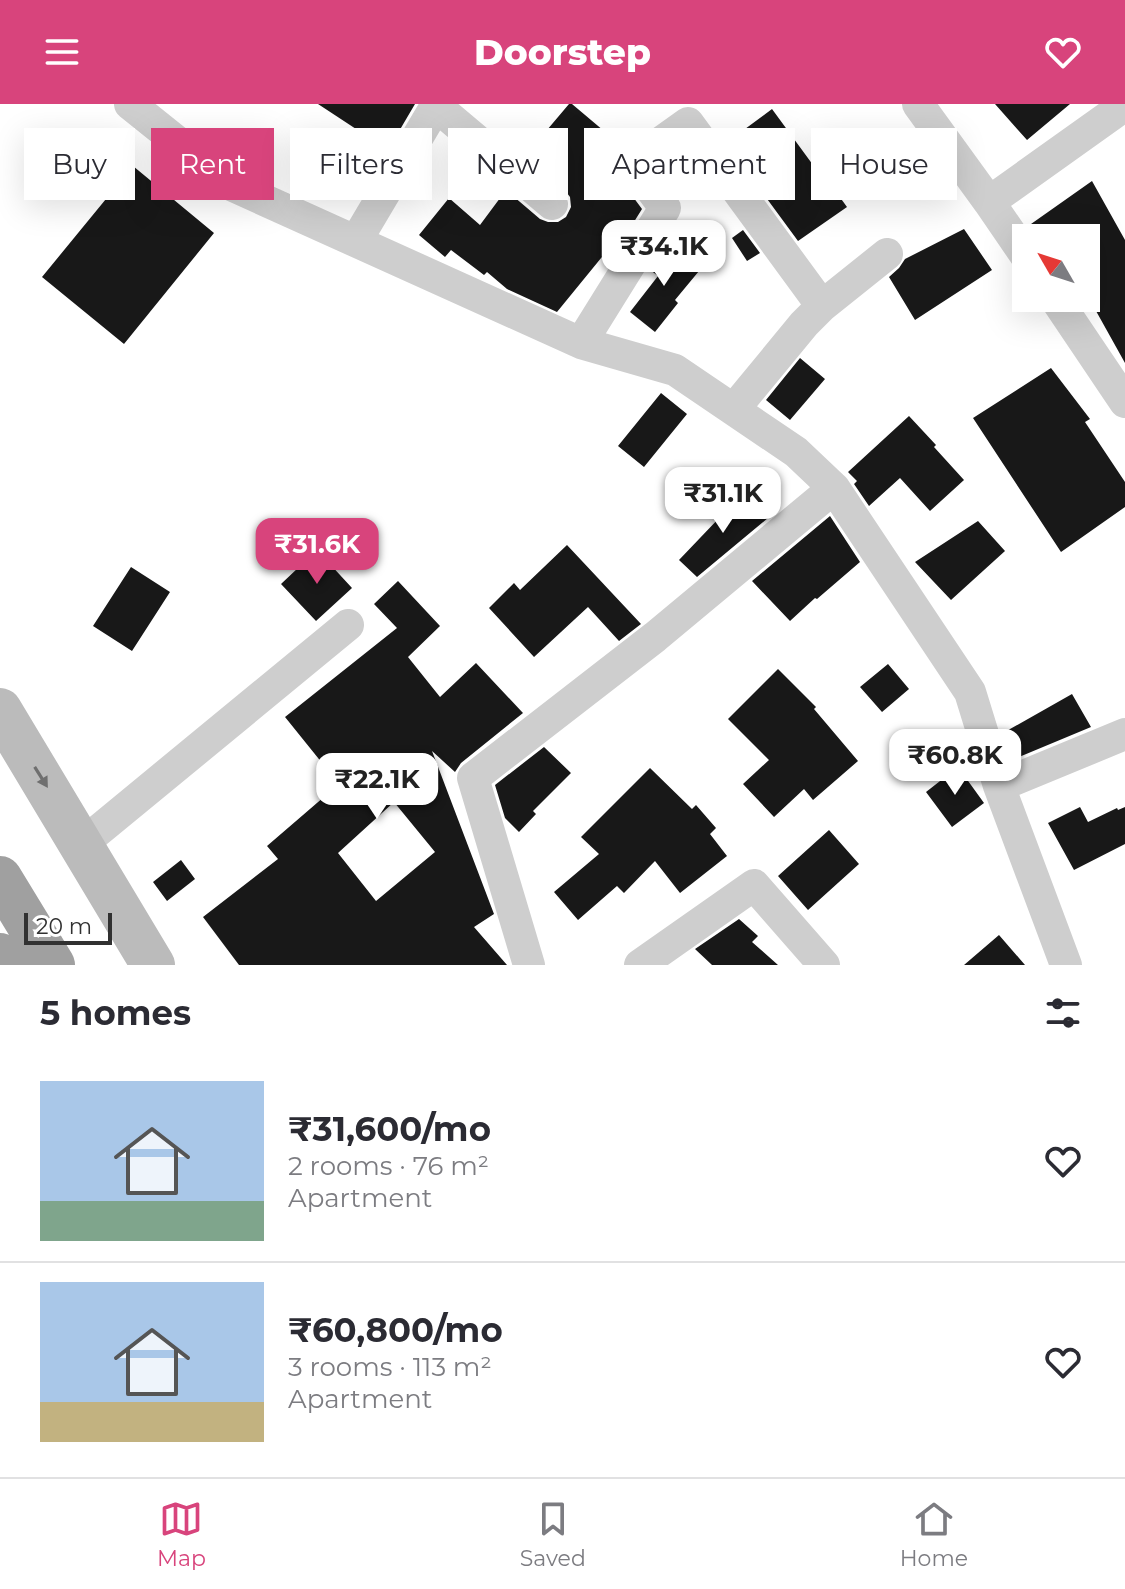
<!DOCTYPE html>
<meta charset="utf-8">
<style>
:root{--surface:#fff;--page:#f2f2f3;--text:#2b2b33;--muted:#7c7c81;--line:#e1e1e2;--accent:#d8447c}
body{margin:0;font-family:Montserrat,sans-serif;background:var(--page);color:var(--text);height:100vh;display:flex;flex-direction:column;font-size:30px;white-space:nowrap}
*{box-sizing:border-box;margin:0}
p{font-size:26px;color:var(--muted)}
.icon{flex:none;width:44px;height:44px;fill:none;stroke:currentColor;stroke-width:2;stroke-linecap:round;stroke-linejoin:round}
.map{position:relative;height:861px;overflow:hidden}
.details{display:flex;flex-direction:column;background:var(--surface);flex:1}
.details>*{flex:none}
.hud{position:absolute;left:24px;top:24px;width:1078px;height:72px;display:flex;gap:16px}
.needle{width:52px;rotate:309deg}
.buttons{position:absolute;left:1012px;top:120px;display:grid;gap:16px}
.buttons a{display:grid;place-items:center;width:88px;height:88px;border-radius:0px;background:var(--surface);box-shadow:0 8px 32px #0002;font-size:40px}
.scale{position:absolute;left:24px;bottom:20px;width:88px;box-sizing:border-box;padding-left:8px;border:4px solid #313131;border-top:0;font-size:22px;line-height:28px;white-space:nowrap;color:#313131;-webkit-text-stroke:6px #fff;paint-order:stroke}
.price{position:absolute;translate:-50% -68px;padding:0 18px;border-radius:16px;background:#fff;color:#222;font-size:26px;line-height:52px;filter:drop-shadow(0 2px 4px #0008)}
.price::after{content:'';position:absolute;left:50%;top:48px;width:24px;height:18px;margin-left:-12px;background:inherit;clip-path:polygon(0 0,100% 0,50% 100%)}
.price.current{background:var(--accent);color:#fff}
ul{padding:0;list-style:none}
li{display:flex;align-items:center;gap:24px;height:200px;padding:0 40px}
li+li{border-top:2px solid var(--line)}
li span{display:grid;place-items:center;flex:none;width:224px;height:160px;border-radius:0px;color:#555}
li>.icon{margin-inline-start:auto}
span .icon{width:96px;height:96px;fill:#fffc;stroke-width:1}
li b{font-size:34px}
h2{display:flex;justify-content:space-between;align-items:center;height:96px;padding:0 40px;font-size:34px}
.tag{padding:0 28px;border-radius:0px;background:var(--surface);box-shadow:0 8px 32px #0002;font-size:28px;line-height:72px}
.tag.current{background:var(--accent);color:#fff}
header{display:flex;justify-content:space-between;align-items:center;height:104px;padding:0 40px;background:var(--accent);color:#fff;font-size:36px;font-weight:800}
.tabs{display:flex;justify-content:space-around;align-items:center;height:112px;border-top:2px solid var(--line);background:var(--surface);font-size:22px;color:var(--muted)}
.tabs a{display:grid;justify-items:center;gap:4px}
.tabs .current{color:var(--accent)}
.map>svg:first-child{display:block}
</style>
<header><svg class="icon" aria-label="menu" viewBox="0 0 24 24"><path d="M4 6h16M4 12h16M4 18h16"/></svg>Doorstep<svg class="icon" aria-label="heart" viewBox="0 0 24 24"><path d="M12 20l-8-8c-3-5 5-10 8-4 3-6 11-1 8 4z"/></svg></header>
<div class="map">
<svg width="1125" height="861" viewBox="0 0 1125 861">
<rect width="100%" height="100%" fill="#fff"/>
<path fill="#181818" fill-rule="evenodd" d="M318 0H415L388 46Z
M569 0H572L604 27 599 33 615 52 613 60 616 70 642 105 619 142 610 152 606 148 557 208 507 185 487 168 484 171 451 146 445 153 419 131 449 94 480 121 506 86 540 115 548 118H558L566 113 571 103 570 93 564 85 525 52Z
M995 0H1070L1027 36Z
M772 5 824 76 826 74 847 103 798 137 726 39Z
M133 62 214 129 124 240 42 173Z
M1092 77 1125 136V259L1086 189V134H1041L1031 120Z
M964 125 992 166 915 216 889 173 899 164 905 155Z
M743 126 760 149 747 157 732 134Z
M665 140 699 167 675 196 678 199 655 228 630 208 658 172 649 165Z
M800 254 825 275 790 316 766 296Z
M1051 264 1090 315 1085 318 1125 378V403L1061 448 973 314Z
M661 289 687 310 644 363 618 342Z
M909 312 936 341 934 343 964 376 930 407 900 374 869 402 854 380 857 377 848 368Z
M742 390 768 414 697 473 679 456Z
M830 412 860 458 817 495 815 494 790 517 752 477Z
M978 417 1005 447 951 496 915 458Z
M567 441 641 520 619 537 588 503 534 553 489 504 514 479 520 486Z
M317 446 352 484 316 517 281 480Z
M131 463 170 488 132 547 93 522Z
M398 477 440 522 408 553 440 593 476 559 523 609 461 659 455 668 432 647 494 810 474 823 507 861H239L203 813 278 755 267 742 339 680 285 613 397 524 374 500ZM394 698 435 748 376 797 338 749Z
M888 560 909 585 882 608 860 583Z
M778 565 816 603 814 605 858 657 813 696 804 685 774 713 743 680 769 656 728 615Z
M1072 590 1091 623 1012 656 1003 629Z
M544 643 571 669 533 707 536 710 519 728 505 714 495 681Z
M958 663 984 699 952 723 926 688Z
M650 664 692 705 696 701 716 724 710 730 727 752 680 789 655 757 624 789 617 782 578 816 554 788 599 750 581 733Z
M1080 703 1088 718 1117 704 1118 706 1125 703V740L1074 766 1048 719Z
M829 726 859 760 808 806 778 772Z
M181 756 195 775 167 797 153 778Z
M739 815 758 832 752 838 778 861H712L695 845Z
M999 831 1025 861H964Z"/>
<g fill="none" stroke-linecap="round" stroke-linejoin="round">
<path stroke="#cecece" stroke-width="32" d="M130 0 231 81 581 239 675 266 796 348 834 384 970 588 999 682 1066 861
M918 0 989 98
M356 137 436 2 552 100
M1026 152 989 98 1125 1
M1055 194 1125 298
M581 239 665 104 632 59 688 19 822 202
M734 305 804 220 822 202 887 150
M999 682 1125 630
M82 740 348 521
M529 861 473 674 655 533 834 384
M640 861 754 781 824 861"/>
<path stroke="#bbb" stroke-width="44" d="M0 606 153 861"/>
<path stroke="#a0a0a0" stroke-width="44" d="M0 774 53 861
M0 851 7 861"/>
</g>
<defs><path id="oneway-solid" d="M-6-.8H1V-3.2L6.5 0L1 3.2V.8H-6Z" transform="scale(2)"/></defs>
<use fill="#6f6f6f" href="#oneway-solid" transform="translate(41 673) rotate(58)"/>
</svg>
<div class="buttons">
<a><svg class="needle" viewBox="-14 -14 28 28"><path d="M0-13l5 13h-10z" fill="#e53935"/><path d="M0 13l5-13h-10z" fill="#7c7c81"/></svg></a>
</div>
<div class="scale">20 m</div>
<b class="price" style="left:664px;top:184px">₹34.1K</b>
<b class="price" style="left:723px;top:431px">₹31.1K</b>
<b class="price current" style="left:317px;top:482px">₹31.6K</b>
<b class="price" style="left:955px;top:693px">₹60.8K</b>
<b class="price" style="left:377px;top:717px">₹22.1K</b>
<div class="hud">
<a class="tag">Buy</a>
<a class="tag current">Rent</a>
<a class="tag">Filters</a>
<a class="tag">New</a>
<a class="tag">Apartment</a>
<a class="tag">House</a>
</div>
</div>
<section class="details">
<h2>5 homes<svg class="icon" aria-label="filters" viewBox="0 0 24 24"><path d="M4 7h16M4 17h16"/><circle cx="9" cy="7" r="2"/><circle cx="15" cy="17" r="2"/></svg></h2>
<ul>
<li><span style="background:linear-gradient(#a9c7e8 75%,#7fa58c 0)"><svg class="icon" aria-label="home" viewBox="0 0 24 24"><path d="M3 11l9-7 9 7M6 9v11h12V9"/></svg></span><div><b>₹31,600/mo</b><p>2 rooms · 76 m²</p><p>Apartment</p></div><svg class="icon" aria-label="heart" viewBox="0 0 24 24"><path d="M12 20l-8-8c-3-5 5-10 8-4 3-6 11-1 8 4z"/></svg></li>
<li><span style="background:linear-gradient(#a9c7e8 75%,#c2b280 0)"><svg class="icon" aria-label="home" viewBox="0 0 24 24"><path d="M3 11l9-7 9 7M6 9v11h12V9"/></svg></span><div><b>₹60,800/mo</b><p>3 rooms · 113 m²</p><p>Apartment</p></div><svg class="icon" aria-label="heart" viewBox="0 0 24 24"><path d="M12 20l-8-8c-3-5 5-10 8-4 3-6 11-1 8 4z"/></svg></li>
</ul>
</section>
<nav class="tabs">
<a class="current"><svg class="icon" aria-label="map" viewBox="0 0 24 24"><path d="M3 6l6-2 6 2 6-2v14l-6 2-6-2-6 2zM9 4v14M15 6v14"/></svg>Map</a>
<a><svg class="icon" aria-label="saved" viewBox="0 0 24 24"><path d="M7 4h10v16l-5-4-5 4z"/></svg>Saved</a>
<a><svg class="icon" aria-label="home" viewBox="0 0 24 24"><path d="M3 11l9-7 9 7M6 9v11h12V9"/></svg>Home</a>
</nav>
